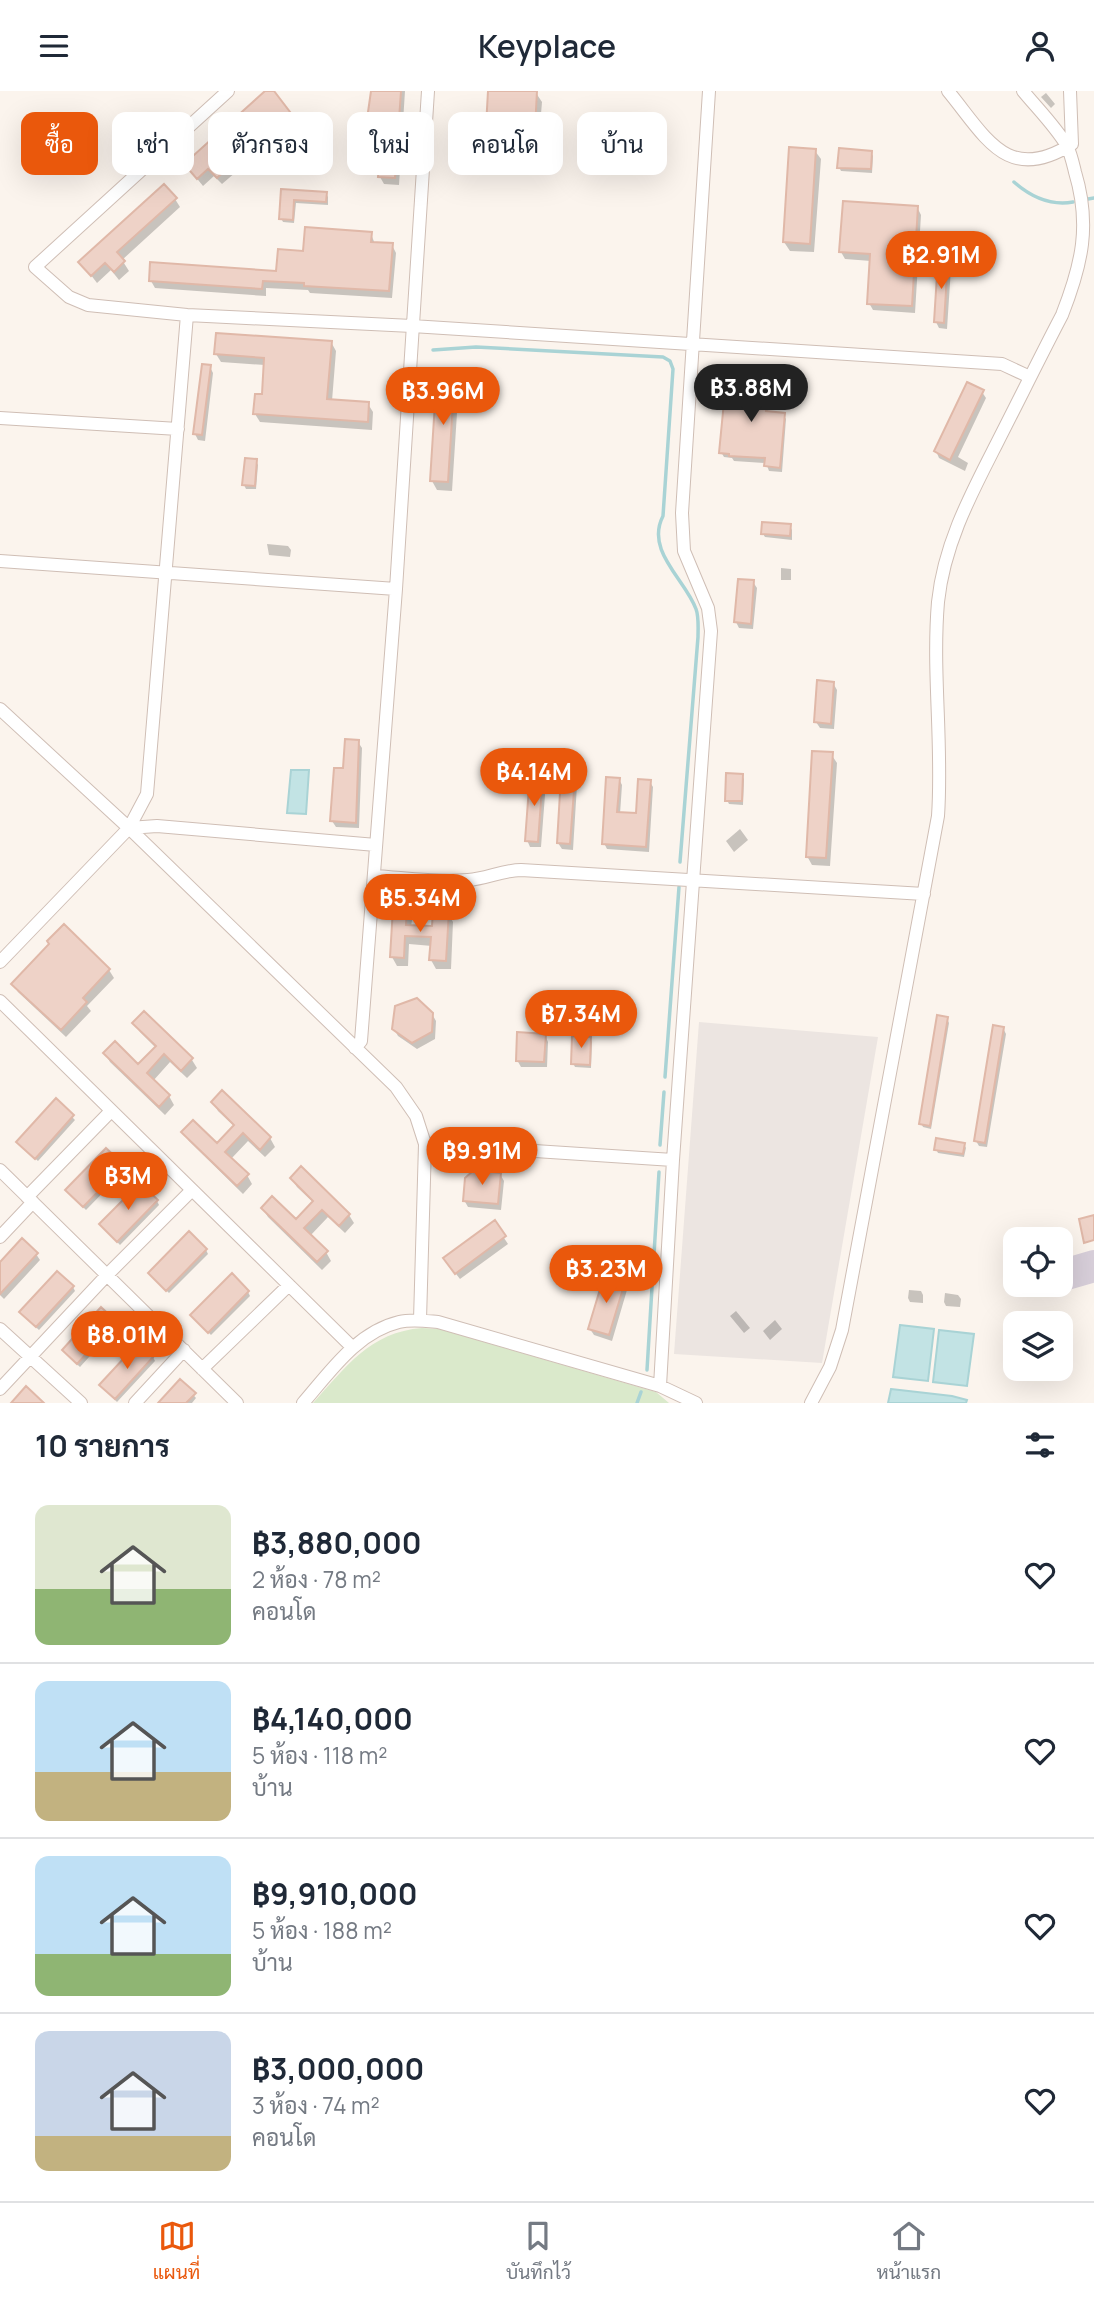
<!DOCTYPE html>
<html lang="th">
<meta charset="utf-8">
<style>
:root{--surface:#fff;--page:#f6f6f7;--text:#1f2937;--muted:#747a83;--line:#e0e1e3;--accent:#ea580c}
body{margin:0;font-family:Manrope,Sarabun,sans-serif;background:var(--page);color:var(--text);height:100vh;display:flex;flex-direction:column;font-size:26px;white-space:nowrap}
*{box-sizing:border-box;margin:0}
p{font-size:23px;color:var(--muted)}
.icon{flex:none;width:38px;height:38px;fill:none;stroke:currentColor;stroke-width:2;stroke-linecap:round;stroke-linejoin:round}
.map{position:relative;height:1312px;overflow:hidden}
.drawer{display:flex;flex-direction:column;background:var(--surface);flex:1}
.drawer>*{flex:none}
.top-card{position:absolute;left:21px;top:21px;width:700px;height:63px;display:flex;gap:14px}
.tools{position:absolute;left:1003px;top:1136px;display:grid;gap:14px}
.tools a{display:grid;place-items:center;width:70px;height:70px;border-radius:14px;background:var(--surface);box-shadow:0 7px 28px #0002;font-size:35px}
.price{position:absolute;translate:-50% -60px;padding:0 16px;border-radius:24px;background:var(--accent);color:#fff;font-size:23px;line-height:46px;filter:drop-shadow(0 2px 4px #0008)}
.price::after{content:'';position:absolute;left:50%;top:42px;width:21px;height:16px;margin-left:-10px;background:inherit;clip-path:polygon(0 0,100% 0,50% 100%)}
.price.current{background:#222;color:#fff}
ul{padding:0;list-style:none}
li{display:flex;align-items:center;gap:21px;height:175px;padding:0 35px}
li+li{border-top:2px solid var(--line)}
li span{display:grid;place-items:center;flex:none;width:196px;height:140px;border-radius:14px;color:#555}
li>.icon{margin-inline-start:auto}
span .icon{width:84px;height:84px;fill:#fffc;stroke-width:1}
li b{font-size:30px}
h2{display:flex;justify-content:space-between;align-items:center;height:84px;padding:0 35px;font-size:30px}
.chip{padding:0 24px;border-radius:14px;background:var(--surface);box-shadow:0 7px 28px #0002;font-size:24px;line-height:63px}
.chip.current{background:var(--accent);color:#fff}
header{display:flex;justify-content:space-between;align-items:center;height:91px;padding:0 35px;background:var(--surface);font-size:32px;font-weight:600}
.tabs{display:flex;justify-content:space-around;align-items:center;height:98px;border-top:2px solid var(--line);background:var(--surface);font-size:19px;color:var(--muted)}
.tabs a{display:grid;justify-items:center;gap:4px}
.tabs .current{color:var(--accent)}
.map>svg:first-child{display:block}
</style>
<header><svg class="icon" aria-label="menu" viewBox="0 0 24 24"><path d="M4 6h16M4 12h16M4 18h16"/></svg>Keyplace<svg class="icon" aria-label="person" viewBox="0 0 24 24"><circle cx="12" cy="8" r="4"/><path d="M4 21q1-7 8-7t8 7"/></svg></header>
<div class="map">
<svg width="1094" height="1312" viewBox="0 0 1094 1312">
<rect width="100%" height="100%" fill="#fbf4ed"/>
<path fill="#ece5e1" d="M699 931 878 946 822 1272 674 1263Z"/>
<path fill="#dae9cb" d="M422 1237 439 1238 656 1301 669 1312H313C346 1276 370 1241 422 1237Z"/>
<path fill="#c2e3e4" stroke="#a9d3d5" stroke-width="2" d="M291 679H309L306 723 287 722Z
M900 1234 934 1238 928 1290 893 1286Z
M939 1239 974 1243 967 1295 933 1291Z
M891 1298 952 1305 967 1309 966 1312H888Z"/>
<path fill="#0003" d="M267 0H271L293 29 268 56 258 45 229 71 236 81 222 93 214 85 203 95 186 74Z
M372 0H405L399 94 384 93 380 86 383 43H372L368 35Z
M489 0 536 2 542 11 539 47 493 44 487 35Z
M1046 2 1055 13 1051 17 1041 6Z
M815 60 821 68 814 161 790 160 784 151Z
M871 61 873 65 872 82 841 80 839 76Z
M283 100 326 102 328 106V114L296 112 294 132 283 131 281 127Z
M175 108 180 116 122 169 129 180 119 189 111 179 97 192 81 171Z
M917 116 921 124 915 222 873 219 869 212 871 170 845 168 841 161Z
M371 143 375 153 392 154 396 162 392 207 310 202 308 199 266 197V205L155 197 151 190 277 181 304 162Z
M947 170 951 177 947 238 939 237 936 231Z
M331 251 336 260 332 310 368 313 373 321 372 339 260 331 255 323 264 305 265 274 221 271 216 263Z
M210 276 213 282 205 350 198 349 195 343Z
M453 282 459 291 452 400 437 399 432 390Z
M767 295 770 300 768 322 783 323 786 328 782 381 769 380 766 372 734 370 732 367 724 366 721 361Z
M982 301 986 307 958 366 968 372 965 380 939 367 936 360Z
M256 370 258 374 256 398H246L244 394Z
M790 435 792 439V449L765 446 763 443Z
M267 453 288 455 291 459 290 466 269 464Z
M781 477 791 478V489H781Z
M753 491 757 497 753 538 739 537 736 531Z
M833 592 837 599 834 638 820 637 816 631Z
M358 651 362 657 359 737 336 736 332 730 345 679Z
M831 663 837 672 830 775 812 774 807 765Z
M742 684 744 688 743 714 729 713 727 709Z
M542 685 546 691 541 756H530L527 749Z
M574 688 577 694 573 759 562 758 558 752Z
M619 688 622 694 620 723 637 724 650 691 653 696 649 761 607 758 604 752Z
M740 738 748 749 734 761 726 750Z
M406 820 412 829 411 836 433 837 448 822 453 831 451 878H436L431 869 432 855 409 853 408 875H397L392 866Z
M109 879 114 887 87 915 91 920 66 946 18 901 13 893Z
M432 923 436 930 435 948 417 958 398 945 394 938Z
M947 928 949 932 931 1038 923 1036 921 1032Z
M135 932 192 969 197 977 187 987 170 971 153 990 169 1005 174 1014 165 1024 110 971 105 962 139 976 156 957 140 941Z
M1003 937 1006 943 987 1056 979 1055 976 1050Z
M545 944 548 951 547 976H521L517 969Z
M590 948 592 951 591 977 575 976 573 972Z
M222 1002 270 1047 275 1056 265 1066 248 1050 231 1068 247 1084 252 1093 243 1103 189 1050 183 1041 217 1055 235 1036 218 1020 213 1011Z
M56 1010 75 1029 38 1070 21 1055Z
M964 1053 966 1057 964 1066 938 1062 936 1058Z
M501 1070 512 1071V1079L501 1078Z
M123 1075 125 1079 86 1119 70 1103Z
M500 1083 504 1090 501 1119 468 1116 464 1109Z
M292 1088 349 1124 354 1132 345 1142 328 1126 310 1145 326 1161 331 1170 322 1179 268 1126 263 1118 296 1131 314 1112 297 1096Z
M157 1110 159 1114 120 1154 101 1134Z
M494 1132 508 1153 460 1188 449 1174Z
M206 1159 208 1163 169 1202 152 1186Z
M36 1163 40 1169 4 1208 0 1204V1173Z
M624 1193 627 1199 612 1250 594 1244 590 1238Z
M73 1196 75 1200 39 1239 24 1225Z
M909 1199 921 1200 923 1204V1212L910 1211 908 1207Z
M248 1201 250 1205 211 1244 195 1228Z
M945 1202 958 1204 961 1208 960 1216 946 1215 944 1211Z
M736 1220 750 1237 744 1242 730 1225Z
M775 1229 782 1238 770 1249 763 1240Z
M115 1231 117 1235 80 1276 66 1263 64 1260Z
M153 1266 155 1270 117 1311 101 1295Z
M181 1290 196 1307 192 1312H161Z"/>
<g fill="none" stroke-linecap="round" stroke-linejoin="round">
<path stroke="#a9d3d5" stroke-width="3.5" d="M1014 91C1031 106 1050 115 1073 111
M1088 108 1094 107
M433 259 476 256 663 266 670 270 673 278 663 425C645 460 685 488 696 518 699 526 698 537 698 546L680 771
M665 986 679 796
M660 1054 664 1001
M647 1279 659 1081
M637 1312 641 1301"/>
<path stroke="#d8cfda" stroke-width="32" d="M1060 1185 1094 1175"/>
</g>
<path fill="#eed2c7" stroke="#e0b8a8" stroke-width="2" d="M265 0H274L290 21 263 49 252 38 224 64 232 72 217 87 208 78 197 88 184 73Z
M371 0H401L395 87 378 86 382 36 366 35Z
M488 0H537L535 38 486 36Z
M789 56 816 58 810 153 783 151Z
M839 57 872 60 871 78 837 77Z
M164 93 177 107 117 161 125 170 114 181 105 172 91 185 78 171Z
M281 98 327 101 326 111 294 109 293 129 279 128Z
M843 110 918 115 912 215 867 213 870 163 839 161Z
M305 136 372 141 371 151 393 152 389 200 304 195V192L263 190 262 198 149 190 150 171 276 180 278 158 303 160Z
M938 168H948L944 232 934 231Z
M216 242 332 250 327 308 369 311 368 331 253 323 255 303H262L264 267 214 263Z
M202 273 211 274 202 344 193 343Z
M437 280 455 281 448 391 430 390Z
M726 290 768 293 766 320 785 322 780 377 764 375 765 367 729 365V363L719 362Z
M967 291 984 299 950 369 934 360Z
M245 367 257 368 255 395 242 394Z
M762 431 791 433 790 445 761 443Z
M738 488 754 489 751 533 734 531Z
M817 589 834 591 831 633 814 631Z
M345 648 359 649 356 732 330 730 334 677H343Z
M812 660 833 661 826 767 806 766Z
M726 682 743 683 742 710H725Z
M530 683H543L538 751 525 750Z
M561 685 575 686 570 753 557 752Z
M606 686 620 687 617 721 636 722 638 688 651 689 646 756 602 753Z
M393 817 407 818 406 834 432 835 433 820H449L446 870 429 869 431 846 405 845 404 867 390 866Z
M64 833 110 878 83 907 87 911 61 939 11 893 49 853 47 850Z
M417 907 433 922 432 941 412 952 392 938 395 915Z
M144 920 193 967 181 980 164 963 147 982 170 1004 159 1016 103 962 115 950 138 973 156 955 132 932Z
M937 924 948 926 930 1035 919 1033Z
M993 934 1004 936 985 1052 974 1050Z
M517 941 546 943 544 971 516 970Z
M572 945 591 946 590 974 571 973Z
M222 999 271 1046 260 1059 243 1042 225 1061 249 1083 237 1095 181 1041 193 1029 217 1052 234 1034 211 1011Z
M56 1007 74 1024 35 1068 16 1051Z
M936 1047 965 1052 963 1063 934 1059Z
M106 1057 124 1074 83 1116 65 1099Z
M301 1075 350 1123 339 1135 322 1119 304 1137 328 1160 317 1171 261 1117 272 1105 296 1128 313 1110 290 1087Z
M474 1079 501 1082 498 1113 463 1110 465 1087Z
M140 1092 158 1109 117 1151 99 1133Z
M1094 1124V1149L1084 1152 1079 1128Z
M495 1129 506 1145 455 1183 443 1167Z
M189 1140 207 1158 166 1200 148 1182Z
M22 1147 38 1162 0 1203V1171Z
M57 1180 74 1195 36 1236 19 1221Z
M232 1182 249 1200 208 1242 190 1224Z
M604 1185 625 1191 609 1244 588 1238Z
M101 1216 116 1230 77 1273 62 1259Z
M139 1251 154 1265 115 1308 99 1294Z
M180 1288 196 1302 186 1312H158Z
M26 1295 44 1312H11Z"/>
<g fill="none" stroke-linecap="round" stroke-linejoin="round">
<defs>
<path id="minor" d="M228 0 35 176 69 206 88 214 187 224 412 235 1002 273 1030 286
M948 0C986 46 1007 94 1072 53L1070 0
M0 327 178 338
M0 470 396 498
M0 618 129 737 396 996 416 1025 425 1053 420 1229
M129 737 157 735 376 754
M375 785C406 787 437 792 468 789 486 788 503 779 521 779L924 803
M0 871 129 737 147 703 187 224
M0 910 352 1256
M355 957 361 950 396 498 428 0
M425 1053 673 1069
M0 1079 237 1312
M27 1106 111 1020
M0 1146 33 1111
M0 1238 81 1312
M202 1278 289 1194
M660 1295 673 1069 711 540 708 517 684 460 682 422 709 0
M0 1298 107 1184 192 1099
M135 1312 184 1259
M303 1312C330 1281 357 1241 399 1231 412 1228 426 1230 438 1231L660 1295 696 1312
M811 1312 830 1276 842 1239 938 725C943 654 932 582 938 511 944 453 971 403 997 352 1019 309 1040 266 1062 224 1082 173 1091 134 1075 81 1073 73 1071 63 1067 55 1056 36 1037 17 1023 0"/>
</defs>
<use href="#minor" stroke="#cfbeb5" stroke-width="14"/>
<use href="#minor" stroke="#fff" stroke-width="12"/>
</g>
</svg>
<div class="tools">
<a><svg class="icon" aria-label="locate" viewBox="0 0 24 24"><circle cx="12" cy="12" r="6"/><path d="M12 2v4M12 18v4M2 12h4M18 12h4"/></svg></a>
<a><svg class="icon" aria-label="layers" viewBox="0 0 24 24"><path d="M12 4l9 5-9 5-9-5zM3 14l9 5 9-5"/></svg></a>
</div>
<b class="price" style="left:941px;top:200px">฿2.91M</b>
<b class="price current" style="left:751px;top:333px">฿3.88M</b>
<b class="price" style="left:443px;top:336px">฿3.96M</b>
<b class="price" style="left:534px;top:717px">฿4.14M</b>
<b class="price" style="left:420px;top:843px">฿5.34M</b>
<b class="price" style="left:581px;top:959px">฿7.34M</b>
<b class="price" style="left:482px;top:1096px">฿9.91M</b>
<b class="price" style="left:128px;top:1121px">฿3M</b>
<b class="price" style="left:606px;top:1214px">฿3.23M</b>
<b class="price" style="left:127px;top:1280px">฿8.01M</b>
<div class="top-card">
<a class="chip current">ซื้อ</a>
<a class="chip">เช่า</a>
<a class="chip">ตัวกรอง</a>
<a class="chip">ใหม่</a>
<a class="chip">คอนโด</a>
<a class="chip">บ้าน</a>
</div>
</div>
<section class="drawer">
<h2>10 รายการ<svg class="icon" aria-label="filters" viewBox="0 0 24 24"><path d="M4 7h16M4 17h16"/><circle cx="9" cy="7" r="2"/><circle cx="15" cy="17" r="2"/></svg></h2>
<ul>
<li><span style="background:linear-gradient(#dfe7d0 60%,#8fb573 0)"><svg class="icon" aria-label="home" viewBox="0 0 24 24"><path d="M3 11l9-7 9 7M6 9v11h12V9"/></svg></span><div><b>฿3,880,000</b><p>2 ห้อง · 78 m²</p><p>คอนโด</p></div><svg class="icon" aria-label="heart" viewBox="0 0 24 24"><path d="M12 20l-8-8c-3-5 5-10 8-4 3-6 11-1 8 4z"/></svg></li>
<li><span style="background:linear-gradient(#bfe0f5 65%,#c2b280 0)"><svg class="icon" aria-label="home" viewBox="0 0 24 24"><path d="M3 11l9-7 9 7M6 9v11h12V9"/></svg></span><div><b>฿4,140,000</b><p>5 ห้อง · 118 m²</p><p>บ้าน</p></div><svg class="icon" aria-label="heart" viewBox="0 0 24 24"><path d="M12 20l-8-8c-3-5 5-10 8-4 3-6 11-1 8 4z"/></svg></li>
<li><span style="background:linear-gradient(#bfe0f5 70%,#8fb573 0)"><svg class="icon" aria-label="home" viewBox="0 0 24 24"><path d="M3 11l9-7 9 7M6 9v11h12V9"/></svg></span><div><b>฿9,910,000</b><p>5 ห้อง · 188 m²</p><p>บ้าน</p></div><svg class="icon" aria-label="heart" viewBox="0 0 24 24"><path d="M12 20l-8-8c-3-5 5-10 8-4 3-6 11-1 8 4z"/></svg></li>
<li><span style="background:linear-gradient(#c9d6e8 75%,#c2b280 0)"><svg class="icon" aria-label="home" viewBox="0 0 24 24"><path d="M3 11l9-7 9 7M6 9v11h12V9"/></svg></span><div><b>฿3,000,000</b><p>3 ห้อง · 74 m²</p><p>คอนโด</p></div><svg class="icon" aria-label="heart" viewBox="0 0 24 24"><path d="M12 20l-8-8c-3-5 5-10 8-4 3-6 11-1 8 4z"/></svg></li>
</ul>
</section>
<nav class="tabs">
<a class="current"><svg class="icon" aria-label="map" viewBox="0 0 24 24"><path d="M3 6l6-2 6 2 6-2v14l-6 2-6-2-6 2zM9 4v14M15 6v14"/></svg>แผนที่</a>
<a><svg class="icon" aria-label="saved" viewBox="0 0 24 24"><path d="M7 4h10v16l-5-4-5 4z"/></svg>บันทึกไว้</a>
<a><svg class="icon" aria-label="home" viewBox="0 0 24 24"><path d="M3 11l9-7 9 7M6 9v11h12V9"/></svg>หน้าแรก</a>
</nav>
